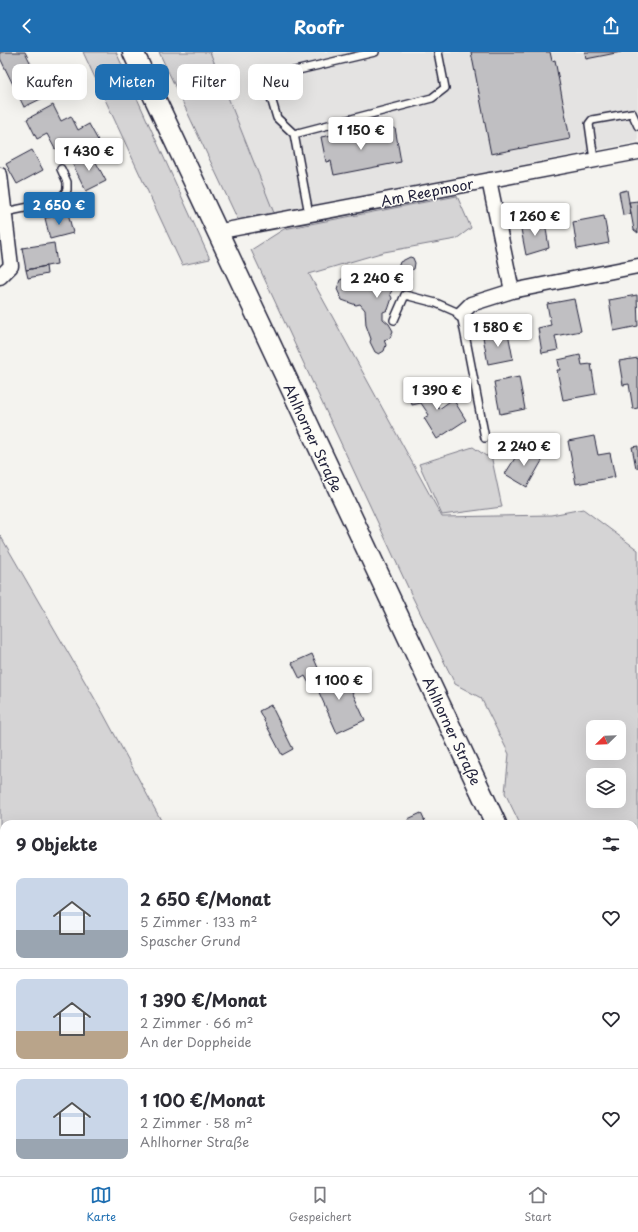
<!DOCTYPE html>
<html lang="de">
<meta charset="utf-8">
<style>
:root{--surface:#fff;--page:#f7f7f7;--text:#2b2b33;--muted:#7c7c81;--line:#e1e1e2;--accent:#1f6fb2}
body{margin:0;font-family:"Playpen Sans",sans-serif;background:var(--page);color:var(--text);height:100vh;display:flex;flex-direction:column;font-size:15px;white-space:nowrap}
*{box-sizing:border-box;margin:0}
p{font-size:13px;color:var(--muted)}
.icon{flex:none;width:22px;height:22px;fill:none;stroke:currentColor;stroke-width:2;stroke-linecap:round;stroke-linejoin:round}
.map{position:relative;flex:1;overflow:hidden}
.sheet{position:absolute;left:0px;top:768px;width:638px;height:356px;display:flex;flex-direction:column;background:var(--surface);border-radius:12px 12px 0 0;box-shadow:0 4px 16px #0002}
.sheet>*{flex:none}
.banner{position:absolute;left:12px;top:12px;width:400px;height:36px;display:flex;gap:8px}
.needle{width:26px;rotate:247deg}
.buttons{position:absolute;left:586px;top:668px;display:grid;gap:8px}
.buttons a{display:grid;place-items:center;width:40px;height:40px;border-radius:8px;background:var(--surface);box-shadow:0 4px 16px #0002;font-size:20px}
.price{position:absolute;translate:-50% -34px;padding:0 9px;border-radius:4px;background:#fff;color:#222;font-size:13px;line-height:26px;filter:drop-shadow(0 1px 2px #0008)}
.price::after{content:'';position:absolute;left:50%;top:24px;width:12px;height:9px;margin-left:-6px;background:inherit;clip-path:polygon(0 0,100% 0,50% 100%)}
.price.active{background:var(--accent);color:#fff}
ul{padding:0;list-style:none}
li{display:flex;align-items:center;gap:12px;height:100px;padding:0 16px}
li+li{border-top:1px solid var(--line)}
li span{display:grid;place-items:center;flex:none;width:112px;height:80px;border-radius:8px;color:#555}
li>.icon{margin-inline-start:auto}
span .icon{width:48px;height:48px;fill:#fffc;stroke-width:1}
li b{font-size:17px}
h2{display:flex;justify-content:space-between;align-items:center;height:48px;padding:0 16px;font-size:17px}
.chip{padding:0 14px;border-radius:8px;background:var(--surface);box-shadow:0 4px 16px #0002;font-size:14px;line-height:36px}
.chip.active{background:var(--accent);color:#fff}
header{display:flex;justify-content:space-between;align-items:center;height:52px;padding:0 16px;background:var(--accent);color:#fff;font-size:18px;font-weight:700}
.menu{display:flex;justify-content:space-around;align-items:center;height:56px;border-top:1px solid var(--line);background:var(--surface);font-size:11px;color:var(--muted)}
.menu a{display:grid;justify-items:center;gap:2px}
.menu .active{color:var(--accent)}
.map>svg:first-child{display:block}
</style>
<header><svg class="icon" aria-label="back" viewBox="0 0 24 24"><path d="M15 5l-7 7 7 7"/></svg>Roofr<svg class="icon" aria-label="share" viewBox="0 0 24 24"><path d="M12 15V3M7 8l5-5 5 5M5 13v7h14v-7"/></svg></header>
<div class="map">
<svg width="638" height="1124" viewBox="0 0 638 1124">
<rect width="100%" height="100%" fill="#f4f3ef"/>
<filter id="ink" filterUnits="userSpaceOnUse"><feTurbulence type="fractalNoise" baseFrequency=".025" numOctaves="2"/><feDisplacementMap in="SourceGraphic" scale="8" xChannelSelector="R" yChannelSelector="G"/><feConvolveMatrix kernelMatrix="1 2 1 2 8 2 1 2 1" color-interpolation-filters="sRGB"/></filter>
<g filter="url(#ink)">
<path fill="#e4e3e2" d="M210 0H638V90L274 161Z"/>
<path fill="#d5d4d5" stroke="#7c7b88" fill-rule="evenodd" d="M83 0H116L210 207 182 213Z
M159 0H210L274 161 238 168Z
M457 144 471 176 456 187 384 200 309 222 442 465 551 463 583 457 638 498V1015L634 1007V772H520L505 741 509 702 481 646 455 632 412 544 251 198 284 177ZM593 675H619V701H593ZM593 723H619V749H593Z
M473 395 486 404 491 403 502 455 442 463 419 412Z
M0 483 103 661 163 772H4V1120H148L145 1124H0Z
M634 1110 638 1124H300L287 1120H634Z"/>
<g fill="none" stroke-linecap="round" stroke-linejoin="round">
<path stroke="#757582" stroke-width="5.5" d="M0 812 4 814"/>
</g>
<path fill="#c0bfc2" stroke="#22223b" d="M0 0H25L47 44 24 55 0 6Z
M471 0H550L552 9 555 8 570 87 491 102Z
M585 0H621L586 7Z
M53 53 61 69 71 64 78 78 89 72 100 92 74 105 66 91 55 97 47 82 37 87 27 67Z
M395 76 401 110 334 123 331 109 326 110 321 85 355 79 356 84Z
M32 98 43 118 17 132 6 112Z
M91 101 106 129 86 139 72 111Z
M627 138 631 162 623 163 619 140Z
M638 149V181L634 178 629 150Z
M68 161 73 181 50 187 45 166Z
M604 164 609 191 577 197 573 170Z
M535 170V172L545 170 549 196 526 203 520 172Z
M54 191 57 212 26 218 22 196Z
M410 205 413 206 415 211 414 217 408 219 411 226 408 233 402 236 394 235 390 242 392 246 388 258 383 260V267L389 272 393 279 390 286 384 288 386 293 384 299 379 302 375 300 370 290 371 287 366 273 365 258 360 252 356 253 342 248 337 237 340 228 351 223 366 228 368 231 375 230 384 223 385 219 399 213 400 210Z
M46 214 47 222 28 226 26 218Z
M637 243 638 274 614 279 609 248Z
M574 247 581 279 555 284 558 298 542 301 538 276 551 273 547 252Z
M508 281 513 307 488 312 483 285Z
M580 303 582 313 591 312 596 342 563 348 557 318H560L558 308Z
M638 306V356L633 357 629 332 623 333 619 309Z
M519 325 525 357 500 362 494 330Z
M433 333 436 347 433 348 439 357 453 347 466 368 437 387 424 366 429 363 421 351 412 353 409 339Z
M594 384 598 403 610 401 615 425 576 432 568 389Z
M638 394V416H636L632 395Z
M522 395 543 407 527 435 505 422Z
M312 602 322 625 314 629 317 635 312 637 305 624 300 627 292 611Z
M341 616 365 668 337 681 314 629Z
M271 653 293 697 282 703 259 659Z
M421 761 426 772H410L408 767Z
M186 1120 211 1122 210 1124H185Z"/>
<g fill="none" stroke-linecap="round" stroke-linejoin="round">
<defs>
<path id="lane" d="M294 82 432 46 445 36 438 0
M594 108 589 72 592 68 632 61 638 74
M5 160 59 149 67 138V130L61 117
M309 162 294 82 277 66 268 36 273 24 375 0
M394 268 405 243 436 251 461 262 485 386
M135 1120 142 1124"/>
<path id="street" d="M0 123 11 214 0 225
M489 128 512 239
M216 180 638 100
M461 262 471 252 512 239 638 214"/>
<path id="secondary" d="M133 0 496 772
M634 1069 638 1078"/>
</defs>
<use href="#lane" stroke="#22223b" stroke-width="10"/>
<use href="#street" stroke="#22223b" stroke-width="17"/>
<use href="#secondary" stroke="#22223b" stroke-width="23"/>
<use href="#lane" stroke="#fdfcf7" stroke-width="7"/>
<use href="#street" stroke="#fdfcf7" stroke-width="14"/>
<use href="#secondary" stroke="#fdfcf7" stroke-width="20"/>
</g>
</g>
<g text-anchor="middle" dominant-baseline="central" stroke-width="3" stroke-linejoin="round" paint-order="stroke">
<g font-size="14" fill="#22223b" stroke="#fdfcf7">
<text transform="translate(427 140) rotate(-11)">Am Reepmoor</text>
<text transform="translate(313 386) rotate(65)">Ahlhorner Straße</text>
<text transform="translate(452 679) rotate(65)">Ahlhorner Straße</text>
</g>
</g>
</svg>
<div class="buttons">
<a><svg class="needle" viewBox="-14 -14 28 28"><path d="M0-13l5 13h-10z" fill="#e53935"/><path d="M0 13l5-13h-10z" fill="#7c7c81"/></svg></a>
<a><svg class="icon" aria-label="layers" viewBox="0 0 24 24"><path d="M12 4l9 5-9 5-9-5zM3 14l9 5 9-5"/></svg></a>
</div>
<b class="price" style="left:361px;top:99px">1 150 €</b>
<b class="price" style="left:89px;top:120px">1 430 €</b>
<b class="price active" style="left:59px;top:174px">2 650 €</b>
<b class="price" style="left:535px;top:185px">1 260 €</b>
<b class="price" style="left:377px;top:247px">2 240 €</b>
<b class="price" style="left:498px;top:296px">1 580 €</b>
<b class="price" style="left:437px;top:359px">1 390 €</b>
<b class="price" style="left:524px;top:415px">2 240 €</b>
<b class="price" style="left:339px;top:649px">1 100 €</b>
<div class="banner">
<a class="chip">Kaufen</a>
<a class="chip active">Mieten</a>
<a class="chip">Filter</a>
<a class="chip">Neu</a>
</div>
<section class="sheet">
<h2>9 Objekte<svg class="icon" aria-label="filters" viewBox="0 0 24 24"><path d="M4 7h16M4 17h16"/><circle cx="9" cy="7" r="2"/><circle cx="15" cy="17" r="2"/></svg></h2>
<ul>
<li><span style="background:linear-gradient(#c9d6e8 65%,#9aa5b1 0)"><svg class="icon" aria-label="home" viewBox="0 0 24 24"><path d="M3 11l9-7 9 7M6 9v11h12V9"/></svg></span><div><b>2 650 €/Monat</b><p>5 Zimmer · 133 m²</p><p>Spascher Grund</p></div><svg class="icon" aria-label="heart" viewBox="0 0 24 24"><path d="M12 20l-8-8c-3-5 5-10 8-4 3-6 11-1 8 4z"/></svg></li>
<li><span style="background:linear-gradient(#c9d6e8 65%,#b9a48a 0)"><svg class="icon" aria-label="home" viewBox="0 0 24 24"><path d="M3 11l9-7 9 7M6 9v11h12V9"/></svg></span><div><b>1 390 €/Monat</b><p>2 Zimmer · 66 m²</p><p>An der Doppheide</p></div><svg class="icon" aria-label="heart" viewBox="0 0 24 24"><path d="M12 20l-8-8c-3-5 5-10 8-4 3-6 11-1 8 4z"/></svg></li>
<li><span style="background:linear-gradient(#c9d6e8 75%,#9aa5b1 0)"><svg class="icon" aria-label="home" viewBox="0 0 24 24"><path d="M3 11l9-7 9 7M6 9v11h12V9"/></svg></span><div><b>1 100 €/Monat</b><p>2 Zimmer · 58 m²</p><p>Ahlhorner Straße</p></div><svg class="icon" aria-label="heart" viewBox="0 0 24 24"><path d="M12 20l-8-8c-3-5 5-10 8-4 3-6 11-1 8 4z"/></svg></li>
</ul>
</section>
</div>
<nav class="menu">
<a class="active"><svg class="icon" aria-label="map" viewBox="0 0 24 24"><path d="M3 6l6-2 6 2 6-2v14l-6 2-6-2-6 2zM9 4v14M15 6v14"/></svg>Karte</a>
<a><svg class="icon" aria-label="saved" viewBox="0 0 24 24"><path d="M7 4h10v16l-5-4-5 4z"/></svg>Gespeichert</a>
<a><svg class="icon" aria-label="home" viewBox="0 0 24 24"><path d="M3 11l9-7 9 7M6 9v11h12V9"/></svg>Start</a>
</nav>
